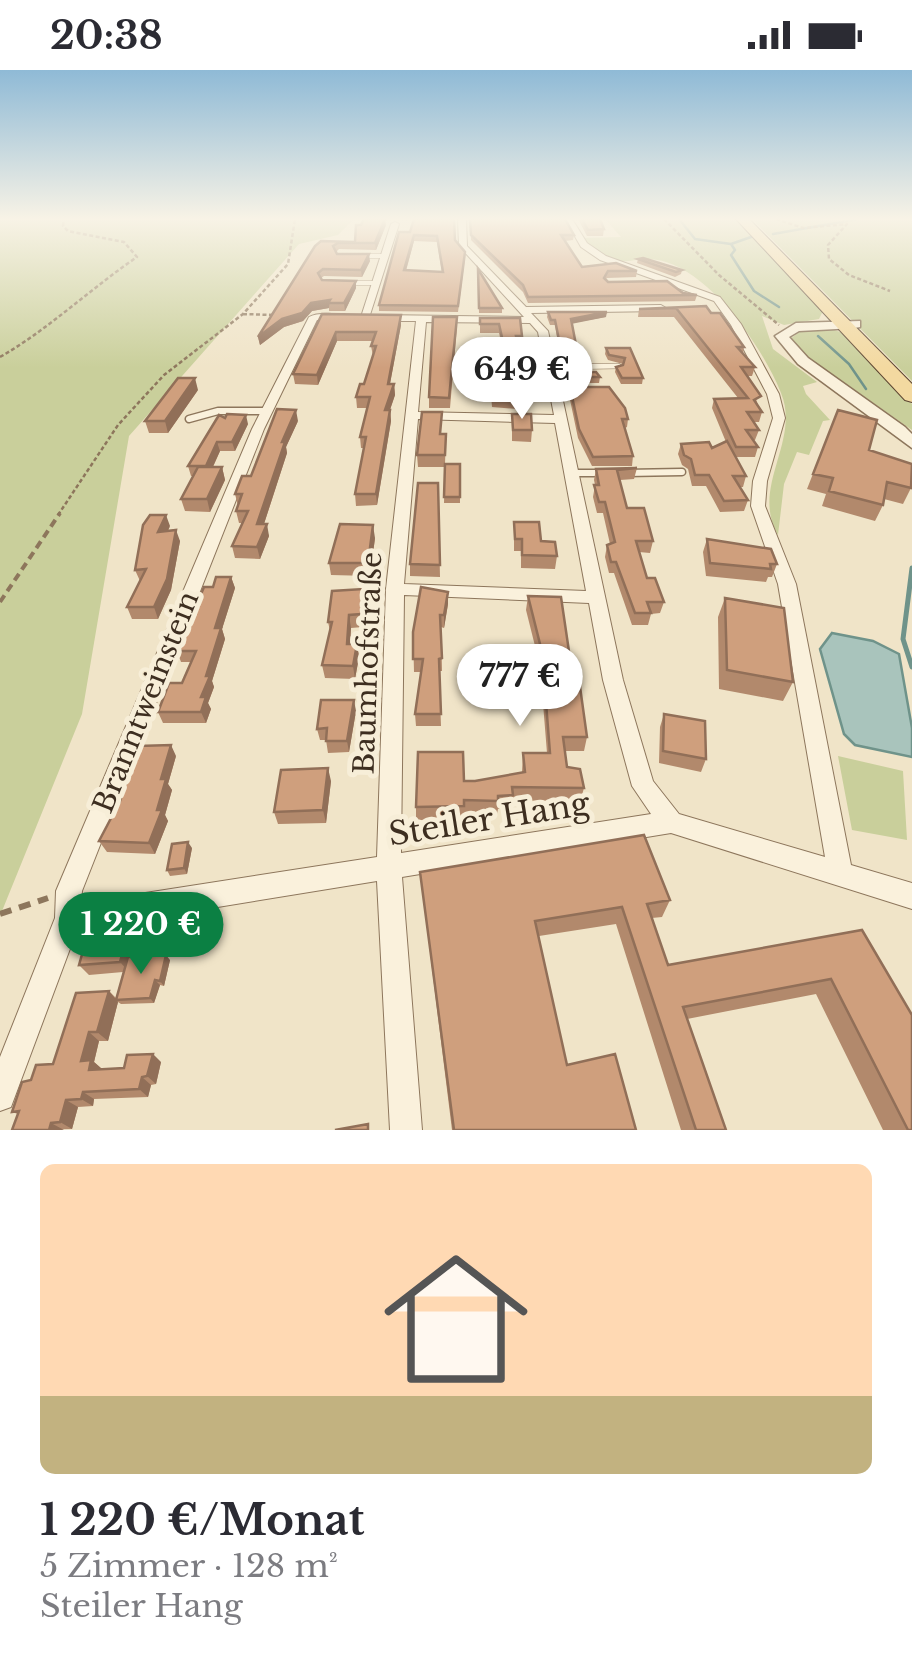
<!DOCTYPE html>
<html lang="de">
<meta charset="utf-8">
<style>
:root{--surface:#fff;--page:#f2f2f3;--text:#2b2b33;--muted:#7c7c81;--line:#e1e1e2;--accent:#0b8043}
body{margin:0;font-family:"Libre Baskerville",serif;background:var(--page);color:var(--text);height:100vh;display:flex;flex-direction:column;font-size:38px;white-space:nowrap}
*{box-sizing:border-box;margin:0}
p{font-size:32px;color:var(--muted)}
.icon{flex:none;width:55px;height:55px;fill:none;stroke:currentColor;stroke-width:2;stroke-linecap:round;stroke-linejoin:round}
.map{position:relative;height:1060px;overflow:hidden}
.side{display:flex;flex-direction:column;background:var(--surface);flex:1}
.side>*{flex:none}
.price{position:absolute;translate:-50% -85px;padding:0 22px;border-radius:35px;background:#fff;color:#222;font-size:32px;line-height:65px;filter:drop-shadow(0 2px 5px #0008)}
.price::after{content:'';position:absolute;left:50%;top:60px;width:30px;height:22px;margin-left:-15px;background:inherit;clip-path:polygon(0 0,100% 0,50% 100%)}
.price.selected{background:var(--accent);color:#fff}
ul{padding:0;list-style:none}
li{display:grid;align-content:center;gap:20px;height:530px;padding:0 40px}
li+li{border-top:2px solid var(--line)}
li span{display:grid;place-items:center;height:310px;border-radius:15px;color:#555}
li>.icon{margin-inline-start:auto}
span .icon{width:180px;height:180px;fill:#fffc;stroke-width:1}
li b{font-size:42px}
.status{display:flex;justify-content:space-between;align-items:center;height:70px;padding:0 50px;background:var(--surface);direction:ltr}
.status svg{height:28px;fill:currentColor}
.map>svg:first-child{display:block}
</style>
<div class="status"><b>20:38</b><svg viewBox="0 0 49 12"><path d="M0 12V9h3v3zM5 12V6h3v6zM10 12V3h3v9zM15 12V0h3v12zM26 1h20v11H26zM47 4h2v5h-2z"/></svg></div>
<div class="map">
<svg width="912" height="1060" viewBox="0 0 912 1060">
<rect width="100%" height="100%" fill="#f0e4c8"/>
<path fill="#c9cf9b" d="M0 149H354L338 165 299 174 129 366 82 644 0 846Z
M570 149H735L823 241 819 249 784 255 762 246 773 279 817 312 803 316 806 324 830 350 823 351 809 385 797 382 784 414 778 465C750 417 801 371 781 323 763 278 714 207 666 192 629 180 621 210 582 168L621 167 606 150Z
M752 149H912V311Z
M831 259 850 265 912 334V360L809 288 790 269 802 260Z
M838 686 903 701 907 770 852 760Z"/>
<path fill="#a9c4bc" stroke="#6f938a" stroke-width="2.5" d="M832 563 873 571 899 584 912 658V687L855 675 844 664 820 579Z"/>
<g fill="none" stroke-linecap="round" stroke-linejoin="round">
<path stroke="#6f938a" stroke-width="2.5" d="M679 149 695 169 731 174 735 180 731 185 754 221 779 237
M773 164 858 149
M731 174 751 167
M818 266 849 294 866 319"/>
<path stroke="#6f938a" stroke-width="5" d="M912 498 903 569 912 597"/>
<defs>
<path id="service-far2" d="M357 186H385
M344 213H376"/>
<path id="service-far1" d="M550 297 618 296"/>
<path id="service" d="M189 349 218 341H267
M573 403H606
M626 403 682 402"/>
<path id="minor" d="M458 149H466L467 176 526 237 661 235 666 238 661 241 531 243 548 261 623 610 653 711 679 744 825 787 778 514 751 436 753 411 773 348 767 324 731 255 714 231 600 190 581 177 565 149H572L587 173 606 186 720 227 741 254 779 324 785 348 767 411 765 436 796 514 851 795 912 813V839L671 763 402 807 422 1060H390L377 811 77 860 11 1037 0 1041V987L55 848 56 821 252 359 309 247C318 242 339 243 348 248L343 251 317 250 264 359 82 821 81 833 377 787 386 519 416 251H379L374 248 379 245 524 247 459 176ZM426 252 530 253 538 262 554 345 418 342ZM418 349 555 353 586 521 404 514ZM404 525 589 533 603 610 632 716 651 744 401 783Z
M395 152 399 154 369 248 360 250 391 154Z"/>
<path id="tertiary" d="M860 251V257L855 258 799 261 789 267 808 288 905 357 912 364V378L798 294 775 266 796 253Z"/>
<path id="primary" d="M736 149H749L912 314V332L905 330Z"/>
</defs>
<use href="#service-far2" stroke="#8d765c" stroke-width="5"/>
<use href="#service-far1" stroke="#8d765c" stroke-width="6"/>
<use href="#service" stroke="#8d765c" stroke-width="9"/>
<use href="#minor" stroke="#8d765c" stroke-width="2"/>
<use href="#tertiary" stroke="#8d765c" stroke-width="3"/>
<use href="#primary" stroke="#5b4430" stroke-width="2"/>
<path stroke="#8d765c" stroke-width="2.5" stroke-dasharray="4 2.5" stroke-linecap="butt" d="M664 149 719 205 779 255
M776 149 803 158 847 154 828 175 829 189 849 205 890 221
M243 244 273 245
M0 287C49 259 90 219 137 187L124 172 68 161 63 156 64 149
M58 445 118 355 164 305 243 244 288 194 295 149"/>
<path stroke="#8d765c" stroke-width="4" stroke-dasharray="8 5" stroke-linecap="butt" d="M0 532 60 443"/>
<path stroke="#8d765c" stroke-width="6" stroke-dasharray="12 8" stroke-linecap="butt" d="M0 844 48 828"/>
<use href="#service-far2" stroke="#faf1dc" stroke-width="4"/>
<use href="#service-far1" stroke="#faf1dc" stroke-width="5"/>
<use href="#service" stroke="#faf1dc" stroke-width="6"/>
<use href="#minor" fill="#faf1dc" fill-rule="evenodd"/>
<use href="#tertiary" fill="#faf1dc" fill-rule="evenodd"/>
<use href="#primary" fill="#f3d9a0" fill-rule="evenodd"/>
</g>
<path fill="#b2896c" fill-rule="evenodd" d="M414 149 455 170 465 188 458 242 379 241V235L410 162ZM414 171 437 172 442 202 406 201Z
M470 149 574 165 573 170 565 171 582 197 637 201 636 207 607 208 606 209 608 212 697 225 695 231 528 233 523 222 471 170Z
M578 149H600L604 159 603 166H587Z
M386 155 376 180 339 179 336 182 337 184 370 191 362 207 324 206 321 208 322 210 356 218 345 241H329V238L312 241 303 251 284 257 260 275 258 267 315 176 355 172Z
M638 189 682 200 681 204 675 207 637 193Z
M478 199 502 238V243H479Z
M706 236 744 277 743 283 755 297 752 306H748L758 335 762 342 759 352H753L759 360 755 370H753L758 377 755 387H736L746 406 743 417H740L748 430 744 441 720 442 706 416H692L688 399 682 395 678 384 681 374 712 378 726 372 712 338 714 329 738 328 674 247H638L639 239Z
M548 242 606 247 572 253 578 285V290L561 291 555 255H550L547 247Z
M322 244 401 255 390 314H394L395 325 390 340 391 351 377 435 356 436 355 424 364 378H361L360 367 367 338H357L356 327 364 314 373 286 371 276 372 271H337L318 315 295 314 293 304Z
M480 248H520L522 266 521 275 519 274 529 315 528 340 492 337 491 324H481V290H505L499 263H480Z
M457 256 450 338H429V327Z
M606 278H630L643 308 642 314H621L615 302 616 297 623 295V294L608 290 605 284Z
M564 298 600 307 599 313H566Z
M570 317 628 349 627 357 625 358 633 386 632 396H592L578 368 569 325Z
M198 320 168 363H149L145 351Z
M838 340 869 380 911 418 903 434 884 429 883 435 875 451 822 436 826 424 807 419Z
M512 344 532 360 531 372 512 371Z
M225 348 248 354 235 381H220L213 397H222L225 410 210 442 185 441 181 429 194 406H191L188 396Z
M298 351 286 377 287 383 264 454 269 466 260 489 235 488 232 476 242 453H239L236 441 238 436 235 424Z
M441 364H446L445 394H460V433H444L445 397H418L417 385Z
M637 398 634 409 620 410 627 438 653 471 650 483 639 482 647 508 664 532 660 543 651 544 648 555H632L614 503H609L605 487 607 475 610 474 603 443H597L593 427 595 415 594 410 596 399Z
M438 413 440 507 410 506V494Z
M514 452 541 471 557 486 555 499 521 498V481H514Z
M170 456 168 461 180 471 171 520 158 549H132L127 537 140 511 135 500Z
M375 468 370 506 331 505 329 493Z
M707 469 777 494 772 507H768L766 512 706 506 703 482Z
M231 507 235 518 222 559 225 569 212 611 214 617 208 633 211 639 206 653H163L158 642 182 613 191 592H181L177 581 213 517Z
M528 526 571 595 587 667 584 681H565L567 697 584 718 580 732 512 730V738L498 739 497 744 464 743V750H416V737L464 711H475L522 702 523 683H547L540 596 526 540Z
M725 528 793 612 783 631 719 619 718 547Z
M364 532 363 557 351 558 350 574H357L359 587 355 609 325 608 322 595 330 561 328 552Z
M448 534 444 558 441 557 442 601H439L441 656H416L415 644 421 602H414L413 562Z
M356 641 349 682 328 683 326 670H320L317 659Z
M664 644 706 689 701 702 659 693 660 657Z
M176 686 168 714 172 720 165 745 168 751 155 784 107 782 99 771Z
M331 711 326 753 278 754 274 742Z
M192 778 187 804 170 806 167 800Z
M420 802 670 830 662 847 652 848 668 895 862 860 912 1060H883L816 924 687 949 726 1060H681L616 854 539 866 567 995 636 1060H452Z
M138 866 132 887 170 890 164 916 160 915 154 933 121 934 118 932 108 971H99L94 992 102 999 124 998 161 992 156 1014 151 1015 148 1027 94 1029 93 1036 78 1037 72 1059 12 1060 18 1044 12 1042 31 1010 53 994 109 921 116 928 123 902 89 905 79 895 93 880Z"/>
<path fill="#916f58" d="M385 149 386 155 376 180 375 173Z
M414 165V171L404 207V200Z
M369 184 370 191 362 207 361 200Z
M356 211V218L345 241 344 233Z
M330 230 329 238 312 241 303 251 284 257 260 275 258 267 282 249 311 233Z
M607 242 606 247 571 254V249Z
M401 245V255L388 324V314Z
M336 262 337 271 318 315 317 305Z
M195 308 198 320 168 363 165 351Z
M394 314 395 325 386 351 385 340Z
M296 340 298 351 286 377 287 383 260 466 257 454 282 372Z
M390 340 391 351 377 435 376 424Z
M246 345 248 354 235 381 232 372Z
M217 372 220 381 209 405 206 396Z
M222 397 225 410 210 442 207 429Z
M166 445 170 456 162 473 158 462Z
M267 454 269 466 260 489 257 477Z
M373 455 375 468 370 506 368 493Z
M176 460 180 471 171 520 158 549 154 537Z
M231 507 235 518 222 559 225 569 212 611 214 617 208 633 211 639 206 653 201 642V627L215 558Z
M363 519 364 532 363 557 361 544Z
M448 522V534L444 558V545Z
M349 545 351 558 349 587 347 574Z
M357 574 359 587 355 609 353 596Z
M354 630 356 641 349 682 347 671Z
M171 675 176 686 168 714 172 720 165 745 168 751 155 784 149 773 157 740 161 709Z
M328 698 331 711 326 753 323 740Z
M188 772 192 778 187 804 184 798Z
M130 855 138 866 129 902 120 892Z
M166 885 170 890 164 916 160 911Z
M155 910 160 915 154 933 150 928Z
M109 921 118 932 108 971 97 962Z
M89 962 99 971 94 992 102 999 100 1008 81 991Z
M153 984 161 992 156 1014 147 1006Z
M142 1007 151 1015 148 1027 139 1019Z
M83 1022 94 1029 93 1036 81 1029Z
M66 1030 78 1037 72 1059 60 1052Z
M51 1053 64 1060H49Z"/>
<path fill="#cf9f7d" stroke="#916f58" stroke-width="2.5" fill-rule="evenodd" d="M364 149H385L375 173H338L333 176 337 184H369L361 200 323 199 318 203 322 210 356 211 344 233H328L330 230 311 233 302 243 282 249 258 267 315 176 321 171 355 172 356 155H361Z
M414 149H454L455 170 465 182 458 236 379 235 399 162H410ZM414 165 437 166 443 202 404 200Z
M470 149H565L574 165H561L582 197 616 193 637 201H608L604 208 608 212 667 211 683 223 697 225 528 227 523 215 471 165Z
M582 149H600L604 159 588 160Z
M643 188 682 200 676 202 638 189Z
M478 199 502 238H479Z
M706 236 711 243H720L744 277H737L755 297H741L761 326 754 330 762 342H747L759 360H746L758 377H736L714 329 748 328 676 238 639 239Z
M548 242H607L571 249 578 285H562L555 250H551Z
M322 244 401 245 388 314H394L385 340H390L376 424H355L366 367H360L370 327H356L360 314H364L376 276H371L376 262H336L317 305 293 304Z
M433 247H457L449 328 429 327Z
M480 248H520L522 266H516L529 315V331L492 327 491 314H482L481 290H507L499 254H480Z
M606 278H630L643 308H622L616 297 623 295 625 288 609 285Z
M581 297 582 302H596L600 307H566L564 298Z
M178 308H195L165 351H145Z
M570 317H609L625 338 628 349H622L633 386 593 387 579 359Z
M277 339 296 340 282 372H285L257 454H267L257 477 232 476 248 441H236L242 424H235L242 406H251Z
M838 340 877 350 869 380 912 394 911 418 887 412 883 435 829 421 833 408 813 404Z
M422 342H442L440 364H446L445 385H417Z
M227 344 246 345 232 372H217L206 396H188L219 345 225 348Z
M512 344H531L532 360H513Z
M727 371 746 406H733L748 430 724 431 709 405H695L691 389 684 385 681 374 709 372 712 378Z
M445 394H460V427H444Z
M198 397H222L207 429H181Z
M637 398 617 400 627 438H644L653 471H636L647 508H655L664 532H647L651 543H635L616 492H611L607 475 615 472 605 432H599L594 415H599L596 399Z
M418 413H438L440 495 410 494Z
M150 445H166L158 462 176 460 167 509 154 537H127L146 499 135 500 143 455Z
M514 452H539L541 471 555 472 557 486 522 485V469H515Z
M340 454 373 455 368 493H329Z
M707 469 771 479 777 494H770L771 499 710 493Z
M216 507H231L215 558H221L206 606H210L201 627H206L201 642H158L169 613H182L196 581H177L204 517H213Z
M421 517 448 522 444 545H440L442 588 439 589 441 644H415L423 589H413V562Z
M363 519 361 544 349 545 347 574H357L353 596 322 595 332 552H328L332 521Z
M528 526 561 527 571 595H577L587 667H563L567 697 580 699 584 718 512 717 513 725 498 726V731L464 730V736L416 737 418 682H463L464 711H475L525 702 523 683H550L542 582Z
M725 528 784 538 793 612 727 600Z
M321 630H354L347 671H326L327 658 317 659Z
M664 644 705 651 706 689 663 681Z
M171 675 161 709H166L157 740H162L149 773 99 771 120 731 138 676Z
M328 698 323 740 274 742 281 700Z
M644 765 670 830 647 834 668 895 862 860 912 945V1060H908L831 909 683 937 726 1060H696L622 837 535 851 567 995 615 984 636 1060H454L420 802Z
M188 772 184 798 167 800 172 774Z
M130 855 120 892 79 895 83 881 93 880 100 857Z
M166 885 160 911 155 910 150 928 116 930 128 887Z
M109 921 97 962H89L81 991 91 990 89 1000 124 998 127 985 153 984 147 1006 142 1007 139 1019 83 1022 81 1029 66 1030 60 1052 51 1053 49 1060H12L19 1041 12 1042 22 1012 31 1010 36 995 53 994 76 923Z
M368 1054V1060H335Z"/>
<linearGradient id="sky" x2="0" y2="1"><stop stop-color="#8fbad6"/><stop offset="0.5" stop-color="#f8f3e6"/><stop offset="1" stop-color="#f8f3e6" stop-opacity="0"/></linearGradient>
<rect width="912" height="298" fill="url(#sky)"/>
<g text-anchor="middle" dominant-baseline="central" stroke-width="10" stroke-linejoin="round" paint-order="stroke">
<g font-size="28" fill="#3d2e20" stroke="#f7eed8">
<text transform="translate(368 593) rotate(-88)">Baumhofstraße</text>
<text transform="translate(146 632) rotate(-68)">Branntweinstein</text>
</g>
<g font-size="32" fill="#3d2e20" stroke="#f7eed8">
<text transform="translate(489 749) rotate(-9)">Steiler Hang</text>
</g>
</g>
</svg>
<b class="price" style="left:522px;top:352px">649 €</b>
<b class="price" style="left:520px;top:659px">777 €</b>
<b class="price selected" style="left:141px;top:907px">1 220 €</b>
</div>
<section class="side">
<ul>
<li><span style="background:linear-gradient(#ffd9b3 75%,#c2b280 0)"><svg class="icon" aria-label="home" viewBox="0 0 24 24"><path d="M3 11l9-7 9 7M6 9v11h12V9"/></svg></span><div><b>1 220 €/Monat</b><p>5 Zimmer · 128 m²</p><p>Steiler Hang</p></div></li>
</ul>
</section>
